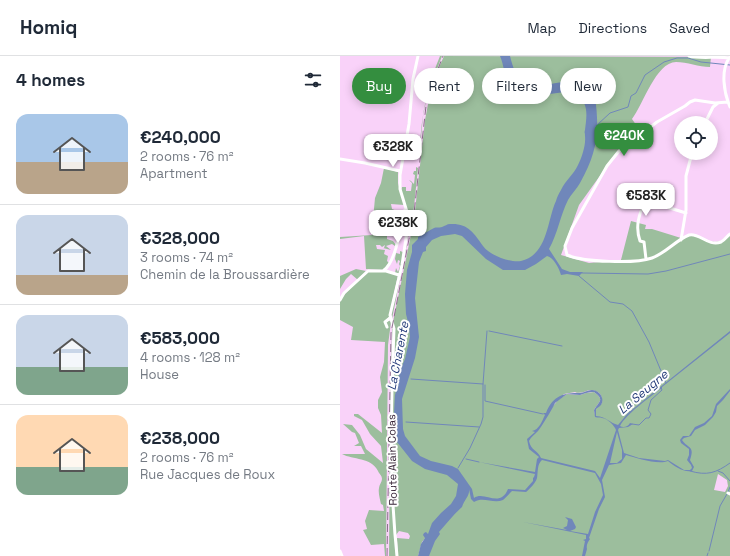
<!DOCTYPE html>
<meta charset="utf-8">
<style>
:root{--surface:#fff;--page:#f6f6f7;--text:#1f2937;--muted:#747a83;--line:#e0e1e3;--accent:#348e3f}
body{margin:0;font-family:"Space Grotesk",sans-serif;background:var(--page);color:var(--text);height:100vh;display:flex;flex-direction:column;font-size:15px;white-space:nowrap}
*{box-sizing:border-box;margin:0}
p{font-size:13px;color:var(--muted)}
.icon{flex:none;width:22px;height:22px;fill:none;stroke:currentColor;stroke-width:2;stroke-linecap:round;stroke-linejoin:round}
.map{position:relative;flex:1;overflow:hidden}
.sheet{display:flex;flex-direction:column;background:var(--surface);width:340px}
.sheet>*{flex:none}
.banner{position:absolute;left:12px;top:12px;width:318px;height:36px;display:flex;gap:8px}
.tools{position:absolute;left:334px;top:60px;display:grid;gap:8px}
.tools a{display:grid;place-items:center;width:44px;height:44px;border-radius:50%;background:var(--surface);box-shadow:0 2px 10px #0003;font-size:20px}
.price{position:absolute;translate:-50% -34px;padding:0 9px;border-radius:8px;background:#fff;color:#222;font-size:13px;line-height:26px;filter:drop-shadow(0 1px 2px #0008)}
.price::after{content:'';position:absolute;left:50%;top:24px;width:12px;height:9px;margin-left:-6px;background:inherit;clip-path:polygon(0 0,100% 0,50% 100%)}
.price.selected{background:var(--accent);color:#fff}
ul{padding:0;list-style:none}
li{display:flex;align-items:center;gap:12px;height:100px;padding:0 16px}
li+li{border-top:1px solid var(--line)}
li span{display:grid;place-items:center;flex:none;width:112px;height:80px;border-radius:12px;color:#555}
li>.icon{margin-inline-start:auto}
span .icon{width:48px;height:48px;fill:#fffc;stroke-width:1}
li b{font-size:17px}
h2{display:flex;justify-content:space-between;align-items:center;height:48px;padding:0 16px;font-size:17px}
.pill{padding:0 14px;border-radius:18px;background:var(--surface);box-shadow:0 2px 10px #0003;font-size:14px;line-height:36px}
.pill.selected{background:var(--accent);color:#fff}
header{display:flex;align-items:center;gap:24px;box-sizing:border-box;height:56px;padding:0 20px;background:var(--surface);border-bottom:1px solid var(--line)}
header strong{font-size:19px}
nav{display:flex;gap:22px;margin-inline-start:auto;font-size:14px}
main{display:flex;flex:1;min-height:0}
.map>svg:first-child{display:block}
</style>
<header>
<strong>Homiq</strong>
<nav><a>Map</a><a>Directions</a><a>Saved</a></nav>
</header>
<main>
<section class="sheet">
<h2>4 homes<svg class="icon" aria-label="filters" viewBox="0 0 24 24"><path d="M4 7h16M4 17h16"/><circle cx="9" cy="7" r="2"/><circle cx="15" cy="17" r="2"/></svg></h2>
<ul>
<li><span style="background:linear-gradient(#a9c7e8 60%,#b9a48a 0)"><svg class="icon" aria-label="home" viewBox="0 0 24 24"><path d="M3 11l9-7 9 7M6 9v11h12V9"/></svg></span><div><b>€240,000</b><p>2 rooms · 76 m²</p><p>Apartment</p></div></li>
<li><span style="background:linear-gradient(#c9d6e8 75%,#b9a48a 0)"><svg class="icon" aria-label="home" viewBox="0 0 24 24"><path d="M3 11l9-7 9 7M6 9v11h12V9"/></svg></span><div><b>€328,000</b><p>3 rooms · 74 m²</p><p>Chemin de la Broussardière</p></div></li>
<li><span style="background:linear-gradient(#c9d6e8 65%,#7fa58c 0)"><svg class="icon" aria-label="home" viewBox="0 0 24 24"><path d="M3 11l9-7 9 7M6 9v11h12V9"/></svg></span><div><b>€583,000</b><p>4 rooms · 128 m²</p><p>House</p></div></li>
<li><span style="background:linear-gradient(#ffd9b3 65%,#7fa58c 0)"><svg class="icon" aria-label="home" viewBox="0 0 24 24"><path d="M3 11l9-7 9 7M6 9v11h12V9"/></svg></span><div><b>€238,000</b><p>2 rooms · 76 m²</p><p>Rue Jacques de Roux</p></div></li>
</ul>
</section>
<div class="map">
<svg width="390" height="500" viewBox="0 0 390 500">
<rect width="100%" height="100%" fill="#f9d2f9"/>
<path fill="#9cbe9d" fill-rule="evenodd" d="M100 0H102L87 40 83 60 80 92C81 59 88 28 100 0Z
M104 0 371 1 370 11C359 11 347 6 336 6 316 6 303 49 292 63L301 76 277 96 239 149 221 199 249 207 281 204 291 165 306 169 305 173H312L341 182 354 178 368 185 375 186 381 185 390 177V500H87C91 472 123 455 127 431L82 486 78 500H58L57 482 69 483 70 480 68 477 59 475 56 479 53 445 56 500H49L50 364 52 274V269L53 272 50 391 51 434 53 441 51 400 55 273 53 266 74 164 85 64 89 43 94 23ZM249 334C257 334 263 337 262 347L256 352 255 359 254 354C259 345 265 344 254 336L246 337 240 339 227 338 218 344 213 350H211L214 345H216L224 338 235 336C239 338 244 336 249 334ZM378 418 387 424 388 430 385 436 374 434Z
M76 111 78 112 74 151 67 187 69 170 61 135 62 131H66V135H71L72 127 69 124 71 125 74 128 75 119 73 118 74 115H76Z
M44 112 58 116V127L64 149 51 148 52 153 57 155V157H54L53 160 61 162 59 165 48 163 47 166 50 168H47L46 170C49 172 56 171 59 168L58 172H53L52 174 42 171 40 173 37 171 36 174H32L35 142 41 127Z
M32 175 33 177 37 178 38 175 44 176V178L40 179H47V183L53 185 56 189 55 190 52 188 46 190 51 194 43 192H44L45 189 42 191 40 189H36L37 193 45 194 44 198 48 200 47 205 49 207 43 214 26 213 24 180 0 183V181L32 179Z
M67 188 52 263 51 256 59 217H55L56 212 58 216 60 210 59 208 60 205 58 204 57 208 55 203 56 197 60 198V195L63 196Z
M16 213 26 215 18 224 11 218 6 223 0 233V220Z
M27 215H44L58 219 49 261 47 263 51 266 48 289 46 500H45L44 488 31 489 23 474 27 473 25 465 29 454 44 455 43 449 41 448C40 443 38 437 39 432 39 429 42 426 42 423 42 419 39 418 38 415 31 401 13 404 2 398H25L21 390H14L19 387 15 377 12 376 3 368 12 369 20 379 26 393 43 407 41 390 30 378 22 364 14 360V358H18L42 377 41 359 38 352V344L42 336 40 321 44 306 45 286 11 284 13 271 0 264V246L3 240Z"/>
<path fill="#7087ba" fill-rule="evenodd" d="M160 0H170C184 57 209 15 241 29 248 32 252 35 255 41 260 76 257 97 240 127 237 133 231 138 228 144 220 160 218 177 209 193L222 213 230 216H243L239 220 227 218 221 219C219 212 214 202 207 200L196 208 185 214H163L146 203 122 180 115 178 101 180 92 184 86 191V195L83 196 79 206 75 242 79 281 75 302 62 343 63 373 65 380 80 400 91 405 112 410 118 413 132 433 134 442C144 434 160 453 168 433L185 434 193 425V422L194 421 195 418 139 406 195 416 197 403 199 401 189 393 187 383 195 376 192 375C199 374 202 365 205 359L203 357H206C213 339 224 337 240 337 244 337 247 334 252 334 258 334 264 340 262 347 261 350 258 351 256 353V360C267 361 270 367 278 369L288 357 390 275V277L322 331V334L320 333C309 342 286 358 280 370 283 372 288 371 290 367L293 368 288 371 279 372 278 374 284 397 299 402 325 405 328 404 344 414H350L352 412 351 409 347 404 349 399V393L341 387 340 384 343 380H349L355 371 364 367 372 360 376 348 390 333V335L383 344 377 350 376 356 373 361 365 369 355 374 351 380 344 382 342 384C348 393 355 389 350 404L354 411 352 415C344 417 334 410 328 405 318 409 296 402 286 399L281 407 269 409 262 424 265 441 259 453 249 482 250 483C248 486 246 489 247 493L266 497 247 493 245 500H242L245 485 243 484 246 483V479L183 466 227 474 223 472 227 470 228 464 225 461 232 463 236 471 235 473 230 475 248 478 255 456 263 439 261 428 255 417 202 404C197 408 198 416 197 422 196 426 190 433 186 436L172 435C169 438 166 442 163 444 153 448 143 440 134 446L131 443 129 433C130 440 124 444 122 451 113 459 107 467 99 476L100 478 95 485 89 500H78L81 488 85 482 83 479 84 477 86 476 88 478 92 467 101 457 111 448 116 440 118 428 107 419 85 413 72 405 57 386 55 374 54 357 55 339 57 332 59 317 65 303 70 281 69 270 66 258 65 238 67 214 72 196V189L78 183V181C84 178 88 175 94 172 96 171 99 172 102 171 105 170 107 168 110 168 128 167 134 177 143 190 149 199 170 207 181 205 208 199 207 164 216 145 217 141 219 137 221 134 225 125 234 118 238 109 242 101 246 89 245 80 245 75 244 78 245 74 246 65 248 55 244 47 231 23 197 50 177 34 172 30 165 20 164 14 163 9 162 5 160 0ZM251 336H254C265 344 259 345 254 354L255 361C258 362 260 361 262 362 268 363 274 369 276 374L260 422 255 415 201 402C198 394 191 395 189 385 191 381 194 379 198 375 201 372 214 350 215 347L227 338 240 339 246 337ZM277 376 282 394V403L277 407H270Z"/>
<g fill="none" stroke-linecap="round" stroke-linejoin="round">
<path stroke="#7087ba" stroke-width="1" d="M257 69 270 57 288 51 291 40 296 37 305 19 324 6 337 2H348L361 6 390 9
M242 217 308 218 326 215 390 198
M239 220 270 246 283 248 292 255 309 286 326 327
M149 275 222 290
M71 323 143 328
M145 329V345L203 358
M66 366 139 371
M292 368 299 369 306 362H309L311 358 308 354 311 344 322 334
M126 403 139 406
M118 412 130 392 141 368 143 361V328L147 275
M350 415C367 420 376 417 390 407
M378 415 383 417 390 425
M388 436 390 431
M369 495 380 450 387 438
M367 500 368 497"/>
<path stroke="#fff" stroke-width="3" d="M349 0C359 3 377 0 389 2
M390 1C380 14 384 37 390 51
M388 46 375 47 355 44 350 46 345 50 317 66 279 95 267 110 232 172 225 190 227 199C244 206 295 208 312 202 326 197 336 184 349 179 359 176 368 191 381 186 385 184 387 180 390 178
M365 67 373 51 378 47
M0 103 25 107 60 115
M341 184 346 154V120L352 97
M306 203 304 186 300 185C295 171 299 159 304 147L307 145 346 157
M44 214C56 206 61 169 64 155L66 153
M0 244 4 237 28 215H46L59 219
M47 271 45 266 50 262
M388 437 390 438
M0 495 2 500
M57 500C49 424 51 349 54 273L50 259 62 209 68 169 67 156 60 133V119L69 68 73 23 78 0"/>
<path stroke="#8d718d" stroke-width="1" stroke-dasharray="8 4" stroke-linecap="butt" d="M47 500 51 277 74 157 86 50 93 26 103 0"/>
</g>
<g text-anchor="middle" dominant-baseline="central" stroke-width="4" stroke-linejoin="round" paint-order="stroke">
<g font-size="11" fill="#392639" stroke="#fff">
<text transform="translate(52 404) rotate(-91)">Route Alain Colas</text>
</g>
<g font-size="12" font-style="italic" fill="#223978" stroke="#fff">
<text transform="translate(58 300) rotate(-79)">La Charente</text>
<text transform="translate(303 336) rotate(-40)">La Seugne</text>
</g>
</g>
</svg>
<div class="tools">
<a><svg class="icon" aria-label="locate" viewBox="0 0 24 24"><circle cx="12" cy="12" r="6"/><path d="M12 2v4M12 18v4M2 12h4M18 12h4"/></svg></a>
</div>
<b class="price selected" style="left:284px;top:101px">€240K</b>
<b class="price" style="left:53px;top:112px">€328K</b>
<b class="price" style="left:306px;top:161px">€583K</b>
<b class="price" style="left:58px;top:188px">€238K</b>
<div class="banner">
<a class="pill selected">Buy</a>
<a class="pill">Rent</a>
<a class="pill">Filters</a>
<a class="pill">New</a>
</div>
</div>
</main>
